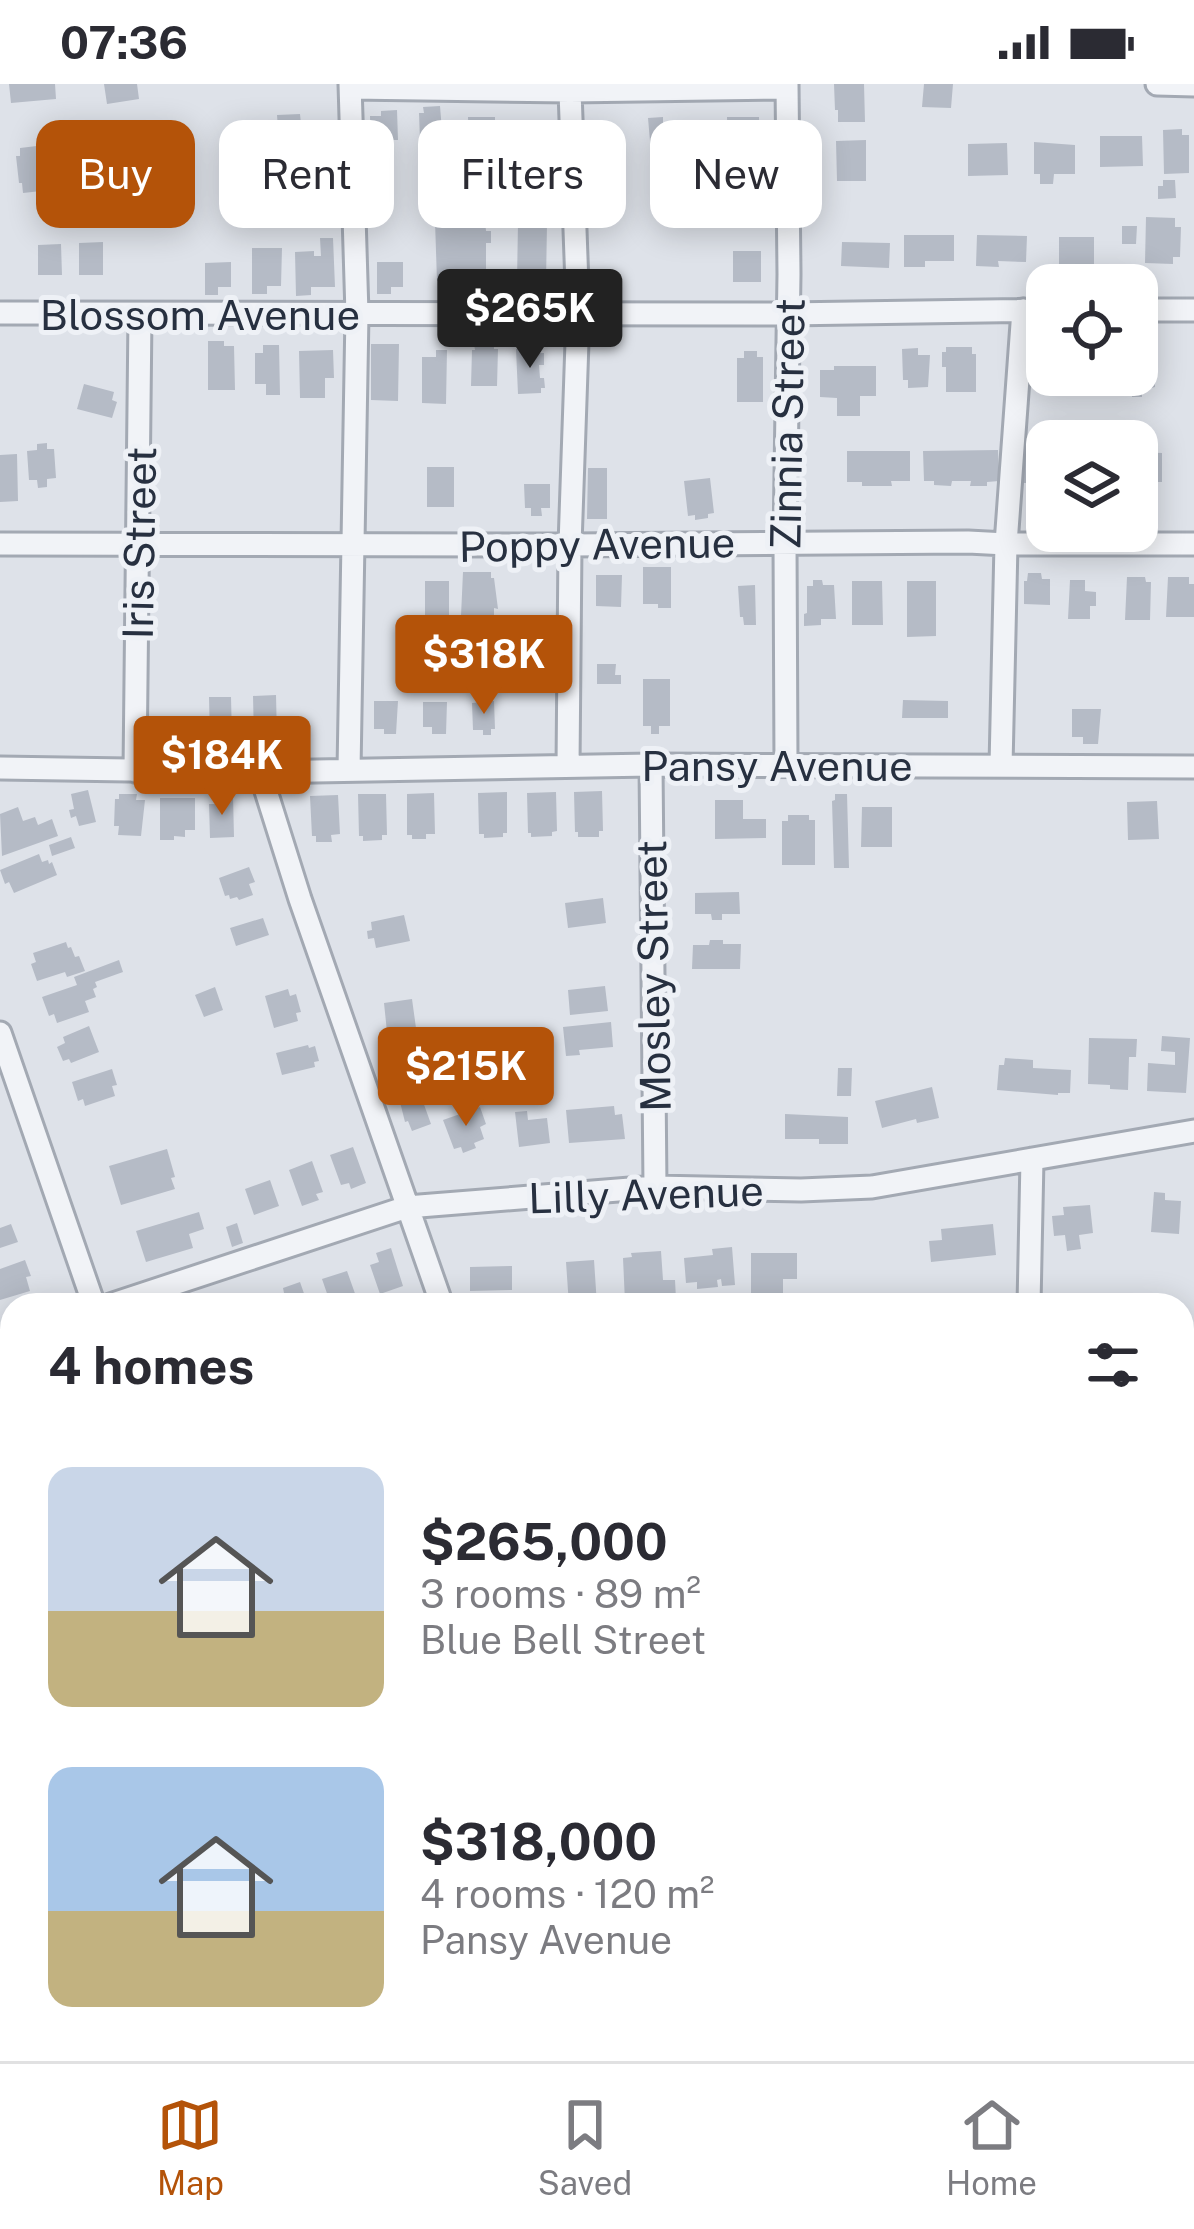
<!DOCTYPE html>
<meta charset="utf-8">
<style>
:root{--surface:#fff;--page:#f2f2f3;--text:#2b2b33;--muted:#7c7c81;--line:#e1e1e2;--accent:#b45309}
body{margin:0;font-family:"Public Sans",sans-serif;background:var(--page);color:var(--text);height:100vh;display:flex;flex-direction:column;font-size:45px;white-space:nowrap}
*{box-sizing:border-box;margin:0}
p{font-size:39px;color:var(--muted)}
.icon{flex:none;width:66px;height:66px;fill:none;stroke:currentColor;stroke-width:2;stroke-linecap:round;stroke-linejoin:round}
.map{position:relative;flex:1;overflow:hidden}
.panel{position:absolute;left:0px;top:1209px;width:1194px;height:768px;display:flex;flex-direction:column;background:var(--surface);border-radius:36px 36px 0 0;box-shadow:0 6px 30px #0003}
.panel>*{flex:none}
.top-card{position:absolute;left:36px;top:36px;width:1122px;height:108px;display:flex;gap:24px}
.tools{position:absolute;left:1026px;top:180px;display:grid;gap:24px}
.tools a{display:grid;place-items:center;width:132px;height:132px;border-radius:24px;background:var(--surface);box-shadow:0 6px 30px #0003;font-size:60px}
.price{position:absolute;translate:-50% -102px;padding:0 27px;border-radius:12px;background:var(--accent);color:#fff;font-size:39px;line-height:78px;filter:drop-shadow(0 3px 6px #0008)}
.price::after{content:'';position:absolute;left:50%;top:72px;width:36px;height:27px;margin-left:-18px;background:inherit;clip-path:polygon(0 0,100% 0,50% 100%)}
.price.active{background:#222;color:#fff}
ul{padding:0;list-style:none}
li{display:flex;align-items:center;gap:36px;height:300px;padding:0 48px}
li span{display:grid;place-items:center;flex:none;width:336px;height:240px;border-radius:24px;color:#555}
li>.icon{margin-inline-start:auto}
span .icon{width:144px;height:144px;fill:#fffc;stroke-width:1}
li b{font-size:51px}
h2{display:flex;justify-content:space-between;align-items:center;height:144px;padding:0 48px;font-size:51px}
.tag{padding:0 42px;border-radius:24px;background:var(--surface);box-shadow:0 6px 30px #0003;font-size:42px;line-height:108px}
.tag.active{background:var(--accent);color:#fff}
.status{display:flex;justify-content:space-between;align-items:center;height:84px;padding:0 60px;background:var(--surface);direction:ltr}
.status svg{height:33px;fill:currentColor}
.dock{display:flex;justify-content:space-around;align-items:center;height:168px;border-top:3px solid var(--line);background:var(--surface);font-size:33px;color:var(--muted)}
.dock a{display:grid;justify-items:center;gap:6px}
.dock .active{color:var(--accent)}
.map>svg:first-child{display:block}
</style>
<div class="status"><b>07:36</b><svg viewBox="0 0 49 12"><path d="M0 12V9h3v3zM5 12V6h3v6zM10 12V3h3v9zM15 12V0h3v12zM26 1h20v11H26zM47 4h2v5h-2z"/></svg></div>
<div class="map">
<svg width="1194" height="1977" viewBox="0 0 1194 1977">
<rect width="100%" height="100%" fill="#dee2e9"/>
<path fill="#b5bbc6" d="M9 0H55L56 15 11 19Z
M104 0H137L139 15 107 20Z
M834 0H864L865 38H838V26H835Z
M924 0H953L951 24 922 23Z
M440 22 443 59 420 57 419 29H424L423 23Z
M397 26 398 56H390V67L371 68 370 32H381V27Z
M300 30 301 40H306L307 47H301V57L279 58 277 31Z
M468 33H495V90H484V97L470 98V91H459V75H469Z
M663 33V40L676 39V65H669V80H652L648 34Z
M727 33H759L760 77H728Z
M688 36H697V41H708L709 73 689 74Z
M1182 45V51H1189V89L1164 90 1163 46Z
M1100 52H1142L1143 82 1100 83Z
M866 56V97H837L836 57Z
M1034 58 1075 61V90H1054L1053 100H1040V90H1034Z
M1007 59 1008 91 968 92V60Z
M45 61 50 106 23 109 22 99H19L16 72H20V64Z
M100 68 103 98H99V102L87 103 86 99 80 100 76 71Z
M163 69 164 73 177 72 178 97 131 98V75L147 74V70Z
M261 76H302V85L308 86V98H302V105H261Z
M1163 96H1175L1176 114 1158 115V102H1163Z
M1146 133 1175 134V143H1181L1180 173H1173V180L1145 179Z
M485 136 486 147H491V159H486V196H470L471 204 451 205V196L437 197 435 137Z
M518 139 547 140 546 198 537 197 536 206 522 205V197H517Z
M1122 142H1137L1136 160H1122Z
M904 151H954V177H925V183H904Z
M977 151 1027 152 1026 178 998 177 999 183 976 182Z
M1059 153H1094V180H1077V185H1059Z
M320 154H333L335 203H311V211L296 212 295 168 314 167V172H321Z
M103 158V191H79V159Z
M842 158 890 159 889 184 841 182Z
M61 160 62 191H38V161Z
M252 164H282L281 202H267V210H252Z
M733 167H761V198H733Z
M231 178V203H218V211H205V179Z
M377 178H403V203H391V210H377Z
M208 257H224V262H234L235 306H208Z
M371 260H399L398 317 371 316Z
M474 260H494V265H498L497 302H471L472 266H475Z
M1137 260H1155V303L1142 307V313H1132V308H1123L1122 295H1113V291H1137Z
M263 261H279L280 311H266V300H255V269H263Z
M946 263H972V270H976V308H946V283H942V268H946Z
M918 264V271H930L928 303 908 304V296H903L902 265Z
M516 265H539V269H544V281H539L540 294H544L545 304H541V309L518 310Z
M333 266 334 294H325V314H300L299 267Z
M436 266H447L446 320 422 319V273H436Z
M744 267H757V273H763V318H737V274H744Z
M1023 274H1047V291H1096V300L1062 301V306L1038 307V301H1024Z
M834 282H876V312H860V332H837V314L820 313V286H834Z
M84 300 114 308 112 316 117 318 112 334 77 325Z
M47 359V365H54L56 394 47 395V403L38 404 37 396H29L27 367 37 366V360Z
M998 366 999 397 987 398V402H970L971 397H952L951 402 934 401V397H924L923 367Z
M847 367H910V397H891L892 402H862V398H847Z
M1047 368V399H1023L1022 369Z
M1137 368 1162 369V398H1151V403H1137Z
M17 370 18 417 0 418V371Z
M427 383H454V423H427Z
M588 384H607V435H587Z
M710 394 714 429 708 430V434L695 436V431L688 432 684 397Z
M524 400H550V424H541L542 432H531V424H525Z
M643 483H671V524H658V520H643Z
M463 488H491V494H494L498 525 494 524V546H474V532H461Z
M1028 489H1041L1042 495H1050V521L1024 520V497H1027Z
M596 491H622L621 523 596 522Z
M1127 493H1145L1146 498H1151L1150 536H1125Z
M1168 493H1189V500H1194V533H1166Z
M813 496H822L823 501H834L836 535H821V541L804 542V530L807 529V502H813Z
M1070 496H1085V507L1096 508V522H1090V535H1068Z
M425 497H449V538H425Z
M852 497H882L883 541H852Z
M907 497H936V552L907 553Z
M755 501 756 541H744L743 533H740L738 502Z
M597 580H616L615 591H621V600H597Z
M643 595H670V642H659V650H651V642H643Z
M276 611 277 653 254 654 253 612Z
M209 613H231L232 654 210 655Z
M903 616 948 617V634H902Z
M374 617H398L396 650H384V645H374Z
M494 617 495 645H491V651H483V646H473L472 619Z
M423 618H447L446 650H432V643H423Z
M1072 625H1101L1098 660H1083V653H1072Z
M88 706 96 738 79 742 76 732 71 734 69 726 74 725 71 710Z
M602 707 603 747H599V753H578V748H575L574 708Z
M507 708V749H503V753L484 754V750H479L478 709Z
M556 708 557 747 552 748V752L531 753V749H528L527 709Z
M434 709 435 750H426V755H412V751H407V710Z
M119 710H137L136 716H145L141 752 118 751 119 742H114L115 715H119Z
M358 710H386L387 751H382V756L363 757V752H359Z
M835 710H847L849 784H834L832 717 835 716Z
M338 711 340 750 331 751 332 758H316V752H312L310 712Z
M219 712H233L234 753 210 754 209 720H220Z
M160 714H195V746H185V753L174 752V756H160Z
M715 716H743V735H766V754L715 755Z
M1157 717 1159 755 1128 756 1127 718Z
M18 723 23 737 35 733 38 741 52 735 58 752 2 772 0 730Z
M862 723H892V763H861Z
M788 731H809V736H815V781H782V737H788Z
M71 753 75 764 52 772 49 761Z
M39 770 42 778 48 776 49 780 52 778 57 791 14 809 9 798 5 800 0 786Z
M249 783 255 798 249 800 253 811 239 816 237 813 230 815 229 811 225 812 219 794Z
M739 808 740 830H722V836H712L711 830H695V809Z
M603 814 606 839 568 844 565 819Z
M404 831 410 857 376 864 374 854 368 855 367 847 372 846 371 838Z
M263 834 269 851 236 862 230 844Z
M710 856H723V860H741L740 885H692L693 861H709Z
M66 858 68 864 71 863 75 873 79 872 85 887 67 893 65 888 37 897 31 880 36 878 33 869Z
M119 876 123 888 95 898 97 903 93 905 96 913 85 917 89 928 57 939 54 930 49 932 42 913 77 901 74 893Z
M605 902 608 927 570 931 568 906Z
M215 903 223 926 204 933 195 911Z
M288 905 290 912 296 910 301 928 296 929 298 937 274 944 265 912Z
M412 915 416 944 387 948 384 919Z
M611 938 613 963 579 966 580 971 566 972 563 943Z
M89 942 99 968 71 979 69 975 63 977 57 963 65 959 63 953Z
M1162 952 1190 954 1186 1009 1147 1007 1148 979 1175 981V968L1161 967Z
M1089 954 1137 955 1136 973H1129L1128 1006 1110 1005V1001L1088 1000Z
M308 961 309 964 315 962 319 977 314 978 315 983 282 991 276 969Z
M1005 974 1033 976V984L1071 986 1070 1009H1058V1011L997 1006 999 981H1004Z
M838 984H852L851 1012H837Z
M112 985 117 1001 112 1002 115 1012 85 1022 83 1015 78 1017 72 998Z
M413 990 431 1040 412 1047 408 1037 405 1038 399 1014 394 1016 388 999Z
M932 1003 939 1034 917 1039 916 1035 882 1044 875 1017Z
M614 1022 615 1031 622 1030 625 1055 569 1059 566 1026Z
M480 1023 486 1040 480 1043 484 1055 474 1059 476 1064 463 1069 461 1063 454 1065 443 1036Z
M527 1027 528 1036 547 1034 550 1059 519 1063 515 1028Z
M785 1030 848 1033V1060H819V1055H785Z
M353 1063 366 1099 351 1105 349 1099 341 1101 330 1071Z
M167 1065 175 1093 171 1094 175 1105 121 1121 109 1082Z
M312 1077 323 1108 316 1110 319 1116 302 1122 289 1086Z
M270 1096 279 1122 254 1131 245 1105Z
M1154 1108 1165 1109V1116L1181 1117 1179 1150 1151 1148Z
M1090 1121 1093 1149 1079 1151 1081 1165 1067 1167 1065 1151 1054 1152 1052 1132 1064 1131 1063 1123Z
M199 1128 204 1145 189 1150 193 1164 146 1178 136 1147Z
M237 1139 243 1159 232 1163 226 1143Z
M11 1140 18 1158 0 1164V1144Z
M993 1140 996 1171 931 1178 929 1157 942 1156 941 1145Z
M732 1163 735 1201 722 1202 721 1195 717 1196 718 1203 697 1205V1198L686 1199 684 1174 713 1171 712 1165Z
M391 1164 403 1202 380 1210 370 1181 379 1178 376 1169Z
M661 1167 663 1196H675L676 1215 625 1218 623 1174 632 1173 631 1169Z
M751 1169H797V1195H783V1214H751Z
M25 1176 31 1192 26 1193 30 1207 0 1216V1185Z
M594 1176 597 1221H569L566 1178Z
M512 1182V1206L470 1207V1183Z
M347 1187 358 1218 331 1221 322 1195Z
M300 1198 308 1221H282L279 1211 284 1209 283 1204Z
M12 1241V1265L0 1268V1244Z
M12 1516V1545H0V1517Z
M1192 1537 1194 1579 1182 1580V1538Z
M0 1921H9V1962H0Z"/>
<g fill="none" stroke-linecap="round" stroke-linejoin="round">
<defs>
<path id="minor" d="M1157 0 1194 1
M351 4 570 7 787 4
M1137 226H1194
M0 229 787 230 1047 226
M0 460 570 461 968 458 1006 460H1194
M786 680 785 458 789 190 787 0
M651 681 655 1103
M568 682 570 461 578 229 570 7
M1001 682 1006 460 1023 226
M0 684 260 688 651 681 1194 683
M349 686 357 230 350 0
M135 687 140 231
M260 688 300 815 442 1221
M0 949 94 1221
M110 1221 407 1123 655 1103 801 1106 872 1103 1194 1047
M1029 1221 1032 1075
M1182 1497H1194
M0 1600H12
M1182 1796 1194 1805
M0 1873H12
M1182 1962H1194
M369 1965 375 1977"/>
</defs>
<use href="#minor" stroke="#a3a9b3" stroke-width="27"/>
<use href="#minor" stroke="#f1f3f7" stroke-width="21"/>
</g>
<g text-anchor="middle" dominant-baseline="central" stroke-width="10" stroke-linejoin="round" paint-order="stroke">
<g font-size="42" fill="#273040" stroke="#eef1f6">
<text x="200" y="230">Blossom Avenue</text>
<text transform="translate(787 340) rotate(-89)">Zinnia Street</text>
<text transform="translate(139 459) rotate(-89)">Iris Street</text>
<text transform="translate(597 460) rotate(-1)">Poppy Avenue</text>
<text x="777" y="681">Pansy Avenue</text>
<text transform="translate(653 892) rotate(-91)">Mosley Street</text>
<text transform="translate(646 1110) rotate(-2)">Lilly Avenue</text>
</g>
</g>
</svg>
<div class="tools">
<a><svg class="icon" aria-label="locate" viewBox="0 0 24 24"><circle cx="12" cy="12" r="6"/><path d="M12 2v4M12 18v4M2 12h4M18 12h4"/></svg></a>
<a><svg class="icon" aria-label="layers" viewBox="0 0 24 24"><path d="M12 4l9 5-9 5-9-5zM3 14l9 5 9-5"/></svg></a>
</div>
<b class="price active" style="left:530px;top:287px">$265K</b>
<b class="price" style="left:484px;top:633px">$318K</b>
<b class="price" style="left:222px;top:734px">$184K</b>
<b class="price" style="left:466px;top:1045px">$215K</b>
<div class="top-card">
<a class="tag active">Buy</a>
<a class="tag">Rent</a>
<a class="tag">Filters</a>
<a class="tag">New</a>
</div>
<section class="panel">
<h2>4 homes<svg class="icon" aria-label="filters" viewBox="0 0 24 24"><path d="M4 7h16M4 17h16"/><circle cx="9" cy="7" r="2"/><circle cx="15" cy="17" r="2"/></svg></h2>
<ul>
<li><span style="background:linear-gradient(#c9d6e8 60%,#c2b280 0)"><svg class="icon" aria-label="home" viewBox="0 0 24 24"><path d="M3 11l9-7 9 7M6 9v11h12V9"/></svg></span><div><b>$265,000</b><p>3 rooms · 89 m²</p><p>Blue Bell Street</p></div></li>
<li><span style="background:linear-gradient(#a9c7e8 60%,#c2b280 0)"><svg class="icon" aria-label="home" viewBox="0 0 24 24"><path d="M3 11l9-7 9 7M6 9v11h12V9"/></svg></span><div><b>$318,000</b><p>4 rooms · 120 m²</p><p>Pansy Avenue</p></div></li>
</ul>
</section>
</div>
<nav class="dock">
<a class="active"><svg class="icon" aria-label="map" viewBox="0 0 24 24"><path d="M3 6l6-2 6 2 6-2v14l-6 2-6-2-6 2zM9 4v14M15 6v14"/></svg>Map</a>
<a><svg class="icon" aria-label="saved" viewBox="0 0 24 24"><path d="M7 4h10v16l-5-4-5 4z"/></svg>Saved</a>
<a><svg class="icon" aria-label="home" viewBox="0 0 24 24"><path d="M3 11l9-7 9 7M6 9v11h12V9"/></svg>Home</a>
</nav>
